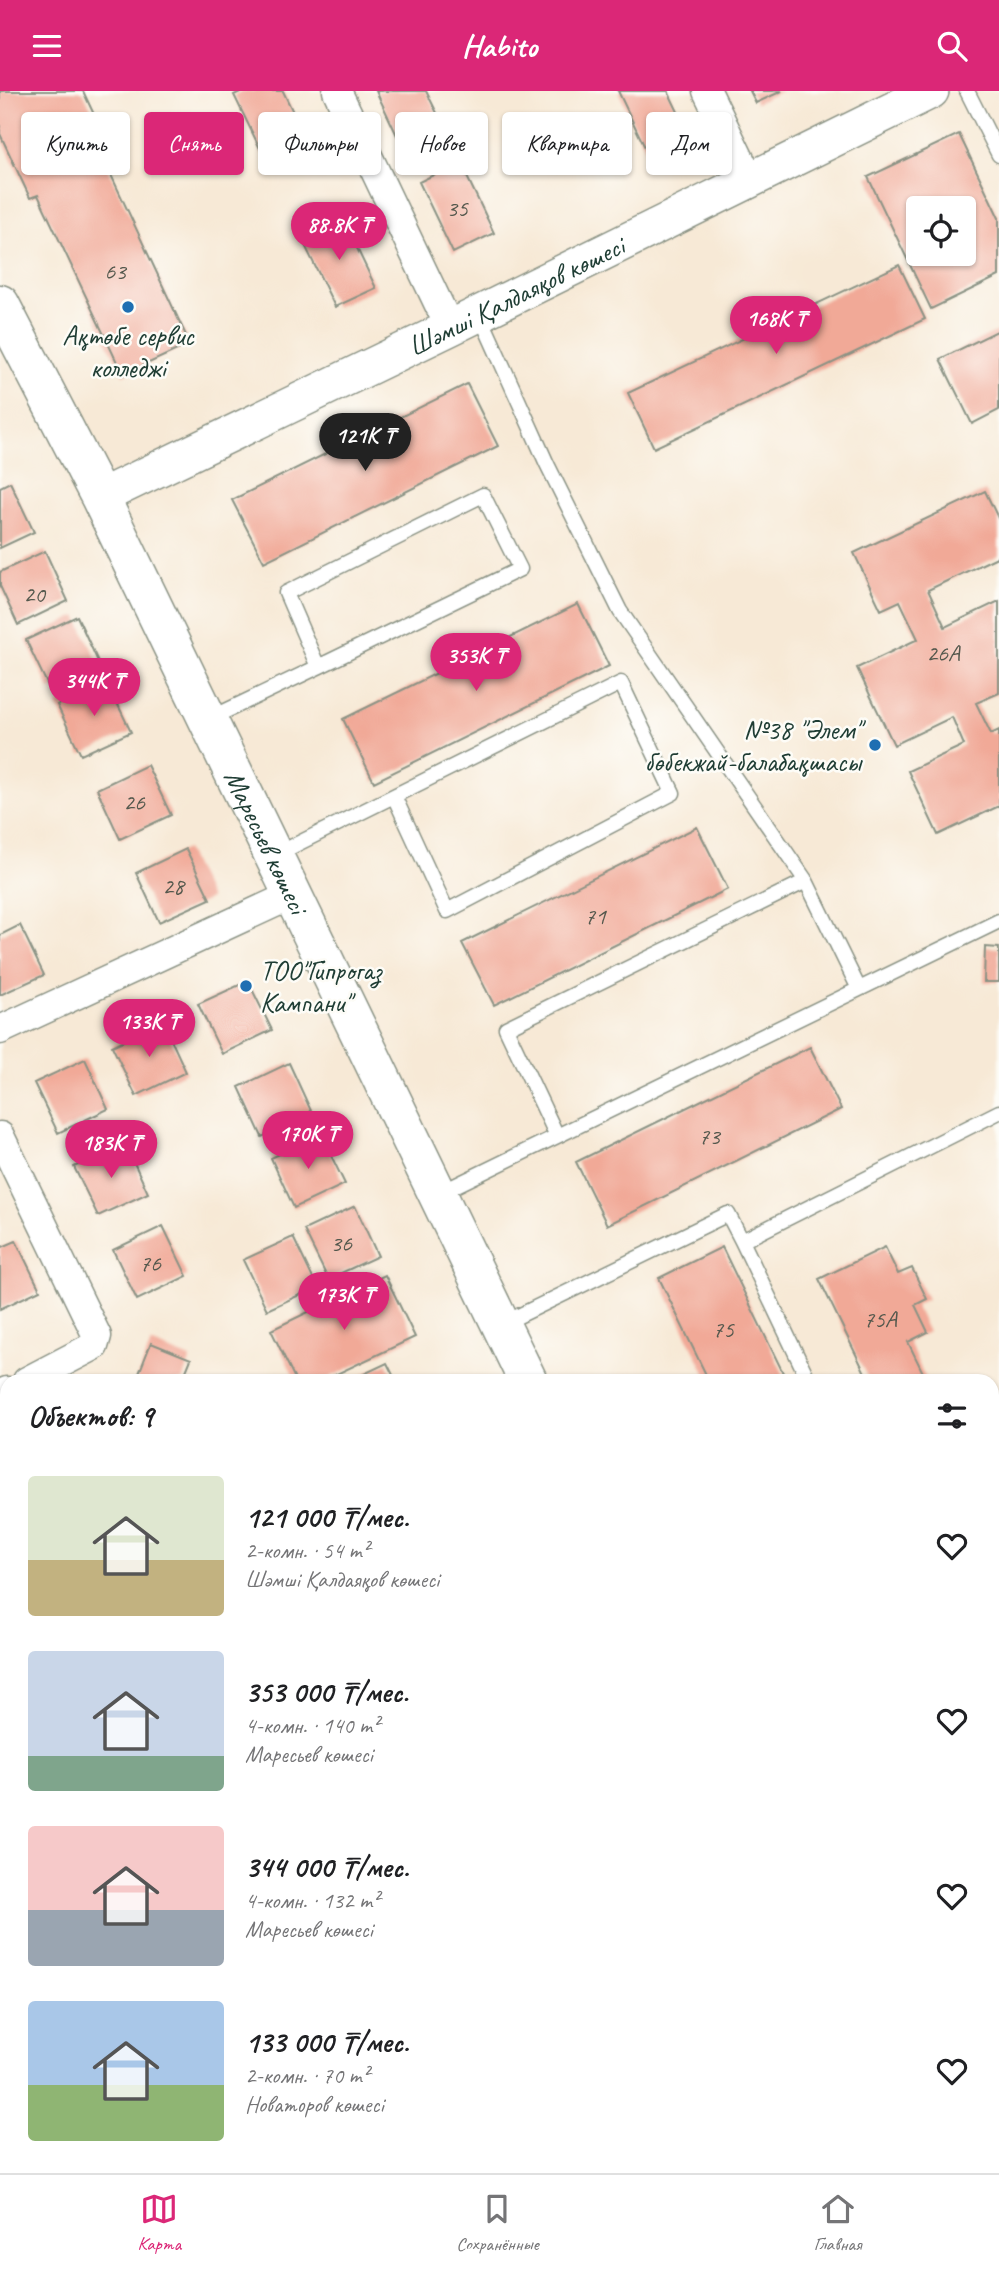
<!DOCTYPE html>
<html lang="ru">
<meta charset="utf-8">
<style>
:root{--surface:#fff;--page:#f6f6f6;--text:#202124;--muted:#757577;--line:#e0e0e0;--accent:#db2777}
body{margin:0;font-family:Caveat,sans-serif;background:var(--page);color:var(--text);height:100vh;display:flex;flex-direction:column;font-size:26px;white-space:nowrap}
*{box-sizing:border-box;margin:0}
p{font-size:23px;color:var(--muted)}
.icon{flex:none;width:38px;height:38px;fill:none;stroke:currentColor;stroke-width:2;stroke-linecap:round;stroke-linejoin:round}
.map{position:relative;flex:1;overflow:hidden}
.details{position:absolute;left:0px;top:1283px;width:999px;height:800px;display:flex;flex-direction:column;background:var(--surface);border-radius:21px 21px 0 0;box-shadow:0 2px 5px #0004}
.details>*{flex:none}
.hud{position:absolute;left:21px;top:21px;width:957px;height:63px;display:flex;gap:14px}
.controls{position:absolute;left:906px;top:105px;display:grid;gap:14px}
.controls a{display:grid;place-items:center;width:70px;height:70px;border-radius:7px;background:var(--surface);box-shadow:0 2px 5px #0004;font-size:35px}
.price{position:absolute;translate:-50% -60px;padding:0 16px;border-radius:24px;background:var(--accent);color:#fff;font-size:23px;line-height:46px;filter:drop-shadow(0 2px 4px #0008)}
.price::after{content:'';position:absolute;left:50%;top:42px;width:21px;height:16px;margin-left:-10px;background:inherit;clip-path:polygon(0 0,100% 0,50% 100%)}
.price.on{background:#222;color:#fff}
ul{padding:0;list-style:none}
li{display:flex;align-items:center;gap:21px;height:175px;padding:0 28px}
li span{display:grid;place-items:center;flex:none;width:196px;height:140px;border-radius:7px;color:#555}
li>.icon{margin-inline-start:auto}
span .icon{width:84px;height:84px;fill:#fffc;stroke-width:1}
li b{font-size:30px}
h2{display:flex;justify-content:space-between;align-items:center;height:84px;padding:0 28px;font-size:30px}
.chip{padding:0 24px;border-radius:7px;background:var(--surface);box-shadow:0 2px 5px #0004;font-size:24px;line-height:63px}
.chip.on{background:var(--accent);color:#fff}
header{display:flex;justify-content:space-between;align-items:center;height:91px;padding:0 28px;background:var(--accent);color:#fff;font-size:32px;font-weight:700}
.dock{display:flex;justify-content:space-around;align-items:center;height:98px;border-top:2px solid var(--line);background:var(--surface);font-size:19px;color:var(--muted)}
.dock a{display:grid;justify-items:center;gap:4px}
.dock .on{color:var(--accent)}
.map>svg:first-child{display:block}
</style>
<header><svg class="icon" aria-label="menu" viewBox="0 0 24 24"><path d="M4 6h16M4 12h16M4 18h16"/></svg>Habito<svg class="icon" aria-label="search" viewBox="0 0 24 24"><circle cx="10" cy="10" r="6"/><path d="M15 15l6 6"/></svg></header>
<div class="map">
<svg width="999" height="2082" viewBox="0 0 999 2082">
<rect width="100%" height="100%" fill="#fdfcf7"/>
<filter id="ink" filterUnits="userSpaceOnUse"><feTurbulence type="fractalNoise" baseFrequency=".0143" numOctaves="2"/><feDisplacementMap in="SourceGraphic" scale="14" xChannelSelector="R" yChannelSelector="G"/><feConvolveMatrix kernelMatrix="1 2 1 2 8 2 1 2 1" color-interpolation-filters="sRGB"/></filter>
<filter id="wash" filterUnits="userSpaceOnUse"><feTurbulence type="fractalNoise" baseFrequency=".00686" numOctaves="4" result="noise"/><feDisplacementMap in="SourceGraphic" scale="28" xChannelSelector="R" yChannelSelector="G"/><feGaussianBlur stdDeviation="1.57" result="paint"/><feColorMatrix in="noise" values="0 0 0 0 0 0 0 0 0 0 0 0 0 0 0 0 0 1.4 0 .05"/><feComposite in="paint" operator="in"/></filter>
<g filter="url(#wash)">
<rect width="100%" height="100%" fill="#f7e9d6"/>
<g id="blocks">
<path fill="#f1a997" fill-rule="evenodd" d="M0 0H83L114 66 105 71 190 253 123 284 38 104 30 107 0 43Z
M242 0H283L309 55 268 74 234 4Z
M376 0H426L444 36 402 55Z
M618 0H668L691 48 650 67Z
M750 0H782L756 12Z
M959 43 999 127V185L931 218 868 86ZM919 117H964V163H919Z
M460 71 494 142 453 162 419 91Z
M342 126 376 197 335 216 301 146Z
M899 174 925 228 654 357 628 302Z
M999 239V319L972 333 940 268Z
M467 293 498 355 264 471 232 409Z
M10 391 34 441 0 457V396Z
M985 400 999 429V465L928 499 945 536 999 510V602L976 612 991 643 999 639V715L938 744 908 680 964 654 952 626 894 654 857 577 918 548 900 510 881 519 854 462Z
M45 460 68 510 18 534 0 495V481Z
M578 513 609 575 374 691 343 628Z
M77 525 100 575 50 599 26 549Z
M107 591 131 641 81 664 57 614Z
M147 674 171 724 120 748 97 698Z
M697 736 728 798 494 914 462 852Z
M186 758 210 808 159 831 136 782Z
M20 834 44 884 0 904V844Z
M985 856 999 857V891H984Z
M248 890 272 939 222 963 198 913Z
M163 931 186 981 136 1005 112 955Z
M810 956 841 1018 607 1134 576 1071Z
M85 968 108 1018 58 1042 34 992Z
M289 972 312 1022 262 1046 239 996Z
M321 1044 345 1093 294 1117 271 1067Z
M125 1052 148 1102 98 1125 74 1076Z
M355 1115 378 1165 328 1188 304 1139Z
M163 1135 187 1185 137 1209 113 1159Z
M293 1146 317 1196 267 1219 243 1169Z
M16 1150 40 1199 0 1218V1157Z
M722 1156 787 1290H709L659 1187Z
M885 1156 898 1183 912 1177 927 1208 915 1214 928 1241 908 1251 927 1290H869L819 1188Z
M385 1184 415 1246 322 1290H296L271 1239Z
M151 1252 191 1268 182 1290H136Z
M387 1272 396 1290H349Z
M7 1364V1425L0 1428V1367Z
M999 1507V1580L992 1583V1510Z
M7 1579V1640L4 1641 0 1633V1582Z
M7 1756V1820L0 1805V1759Z
M999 1797V1870L992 1873V1800Z
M999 1935V1991L992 1977V1938Z
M7 1974V2037L0 2022V1978Z
M109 2076H170L174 2082H112Z
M545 2076H599L602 2082H540L539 2078Z"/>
</g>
</g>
<g filter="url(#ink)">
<use href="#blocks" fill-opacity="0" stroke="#8b9385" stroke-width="2"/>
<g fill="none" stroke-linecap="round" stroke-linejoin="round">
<defs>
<path id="service" d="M967 0 999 64
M479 222 547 373 620 520 806 790 859 898
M483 404 520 478 318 576 286 502Z
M209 628 318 576
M275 764 621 592 673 702 447 820 394 705
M557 1045 506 937 806 790
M440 1102 999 830
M742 1150 809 1290
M502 1233 728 1123 742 1150 999 1021
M992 1440 999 1437
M992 1619 999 1615
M992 1761 999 1758"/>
<path id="minor" d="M337 0 450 237
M707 0 750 89
M0 939 292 804
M0 1045 97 1245 94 1255 27 1290
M0 1303 7 1300
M0 1696 7 1693
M495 2076 498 2082
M6 2082 19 2076
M759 2082 773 2076"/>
<g id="tertiary">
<path id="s1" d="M100 406 450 237 931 0"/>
</g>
<g id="secondary">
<path id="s2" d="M0 213 100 406 528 1290"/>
<path d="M908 2076 911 2082"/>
</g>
</defs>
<use href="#service" stroke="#8b9385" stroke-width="17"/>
<use href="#minor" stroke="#8b9385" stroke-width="31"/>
<use href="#tertiary" stroke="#8b9385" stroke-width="38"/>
<use href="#secondary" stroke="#8b9385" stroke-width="41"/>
<use href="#service" stroke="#fff" stroke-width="14"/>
<use href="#minor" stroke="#fff" stroke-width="28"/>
<use href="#tertiary" stroke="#fff" stroke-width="35"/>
<use href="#secondary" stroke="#fff" stroke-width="38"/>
</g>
</g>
<g fill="#1f6fb2" stroke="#fdfcf7" stroke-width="2.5">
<circle cx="128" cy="216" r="7"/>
<circle cx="875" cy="654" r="7"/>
<circle cx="246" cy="895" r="7"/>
</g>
<g text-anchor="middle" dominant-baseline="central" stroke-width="5" stroke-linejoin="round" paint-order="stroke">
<g font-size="24" fill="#54584d">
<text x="457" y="117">35</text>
<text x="115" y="180">63</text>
<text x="34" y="503">20</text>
<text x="943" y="562">26А</text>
<text x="134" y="711">26</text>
<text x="173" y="795">28</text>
<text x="595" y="825">71</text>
<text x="709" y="1045">73</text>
<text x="341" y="1152">36</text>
<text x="150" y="1172">76</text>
<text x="880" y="1228">75А</text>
<text x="723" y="1238">75</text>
</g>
<g font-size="28" fill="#1f3d34" stroke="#fdfcf7">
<text stroke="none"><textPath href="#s1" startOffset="462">Шәмші Қалдаяқов көшесі</textPath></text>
<text stroke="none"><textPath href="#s2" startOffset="600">Маресьев көшесі</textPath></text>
</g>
<g font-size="28" fill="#1f3d34" stroke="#fdfcf7">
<text x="128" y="244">Ақтөбе сервис<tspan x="128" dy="32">колледжі</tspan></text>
<text x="861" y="638" text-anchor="end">№38 "Әлем"<tspan x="861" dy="32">бөбекжай-балабақшасы</tspan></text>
<text x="260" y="879" text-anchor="start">ТОО"Гипрогаз<tspan x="260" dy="32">Кампани"</tspan></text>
</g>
</g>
</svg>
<div class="controls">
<a><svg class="icon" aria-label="locate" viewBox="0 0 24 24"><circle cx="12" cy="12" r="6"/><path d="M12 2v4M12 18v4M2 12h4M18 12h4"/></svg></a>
</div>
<b class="price" style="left:339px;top:171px">88.8K ₸</b>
<b class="price" style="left:776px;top:265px">168K ₸</b>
<b class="price on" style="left:365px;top:382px">121K ₸</b>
<b class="price" style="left:476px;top:602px">353K ₸</b>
<b class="price" style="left:94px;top:627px">344K ₸</b>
<b class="price" style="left:149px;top:968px">133K ₸</b>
<b class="price" style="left:308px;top:1080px">170K ₸</b>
<b class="price" style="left:111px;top:1089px">183K ₸</b>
<b class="price" style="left:344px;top:1241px">173K ₸</b>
<div class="hud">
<a class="chip">Купить</a>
<a class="chip on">Снять</a>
<a class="chip">Фильтры</a>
<a class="chip">Новое</a>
<a class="chip">Квартира</a>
<a class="chip">Дом</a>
</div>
<section class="details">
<h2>Объектов: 9<svg class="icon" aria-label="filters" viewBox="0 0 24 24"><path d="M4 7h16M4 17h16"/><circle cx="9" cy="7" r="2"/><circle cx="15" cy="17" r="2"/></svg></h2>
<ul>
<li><span style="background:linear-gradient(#dfe7d0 60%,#c2b280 0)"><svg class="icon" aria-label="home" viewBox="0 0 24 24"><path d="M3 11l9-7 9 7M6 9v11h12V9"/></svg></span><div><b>121 000 ₸/мес.</b><p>2-комн. · 54 m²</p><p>Шәмші Қалдаяқов көшесі</p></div><svg class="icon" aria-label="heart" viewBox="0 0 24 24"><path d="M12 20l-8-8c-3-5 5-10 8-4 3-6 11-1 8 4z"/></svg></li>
<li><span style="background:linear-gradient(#c9d6e8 75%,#7fa58c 0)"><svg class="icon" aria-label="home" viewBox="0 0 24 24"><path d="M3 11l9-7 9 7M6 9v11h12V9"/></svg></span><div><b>353 000 ₸/мес.</b><p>4-комн. · 140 m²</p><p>Маресьев көшесі</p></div><svg class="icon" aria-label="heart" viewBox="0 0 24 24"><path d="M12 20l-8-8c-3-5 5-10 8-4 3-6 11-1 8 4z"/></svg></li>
<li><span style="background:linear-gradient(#f6c9c9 60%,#9aa5b1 0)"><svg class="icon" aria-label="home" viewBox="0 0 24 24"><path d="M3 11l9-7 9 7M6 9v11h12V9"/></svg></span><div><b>344 000 ₸/мес.</b><p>4-комн. · 132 m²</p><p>Маресьев көшесі</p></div><svg class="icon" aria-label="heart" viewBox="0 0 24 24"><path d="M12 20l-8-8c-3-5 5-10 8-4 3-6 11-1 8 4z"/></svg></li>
<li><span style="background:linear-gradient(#a9c7e8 60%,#8fb573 0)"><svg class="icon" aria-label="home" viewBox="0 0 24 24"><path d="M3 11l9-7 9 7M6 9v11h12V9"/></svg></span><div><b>133 000 ₸/мес.</b><p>2-комн. · 70 m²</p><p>Новаторов көшесі</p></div><svg class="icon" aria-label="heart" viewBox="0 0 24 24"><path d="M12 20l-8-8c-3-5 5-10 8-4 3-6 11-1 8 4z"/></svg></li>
</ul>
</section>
</div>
<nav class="dock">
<a class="on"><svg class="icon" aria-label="map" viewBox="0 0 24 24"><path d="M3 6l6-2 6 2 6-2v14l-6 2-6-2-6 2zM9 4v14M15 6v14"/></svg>Карта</a>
<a><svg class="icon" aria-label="saved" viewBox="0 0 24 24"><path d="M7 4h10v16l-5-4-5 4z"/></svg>Сохранённые</a>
<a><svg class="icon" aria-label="home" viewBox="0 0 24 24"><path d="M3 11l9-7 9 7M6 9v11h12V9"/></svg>Главная</a>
</nav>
